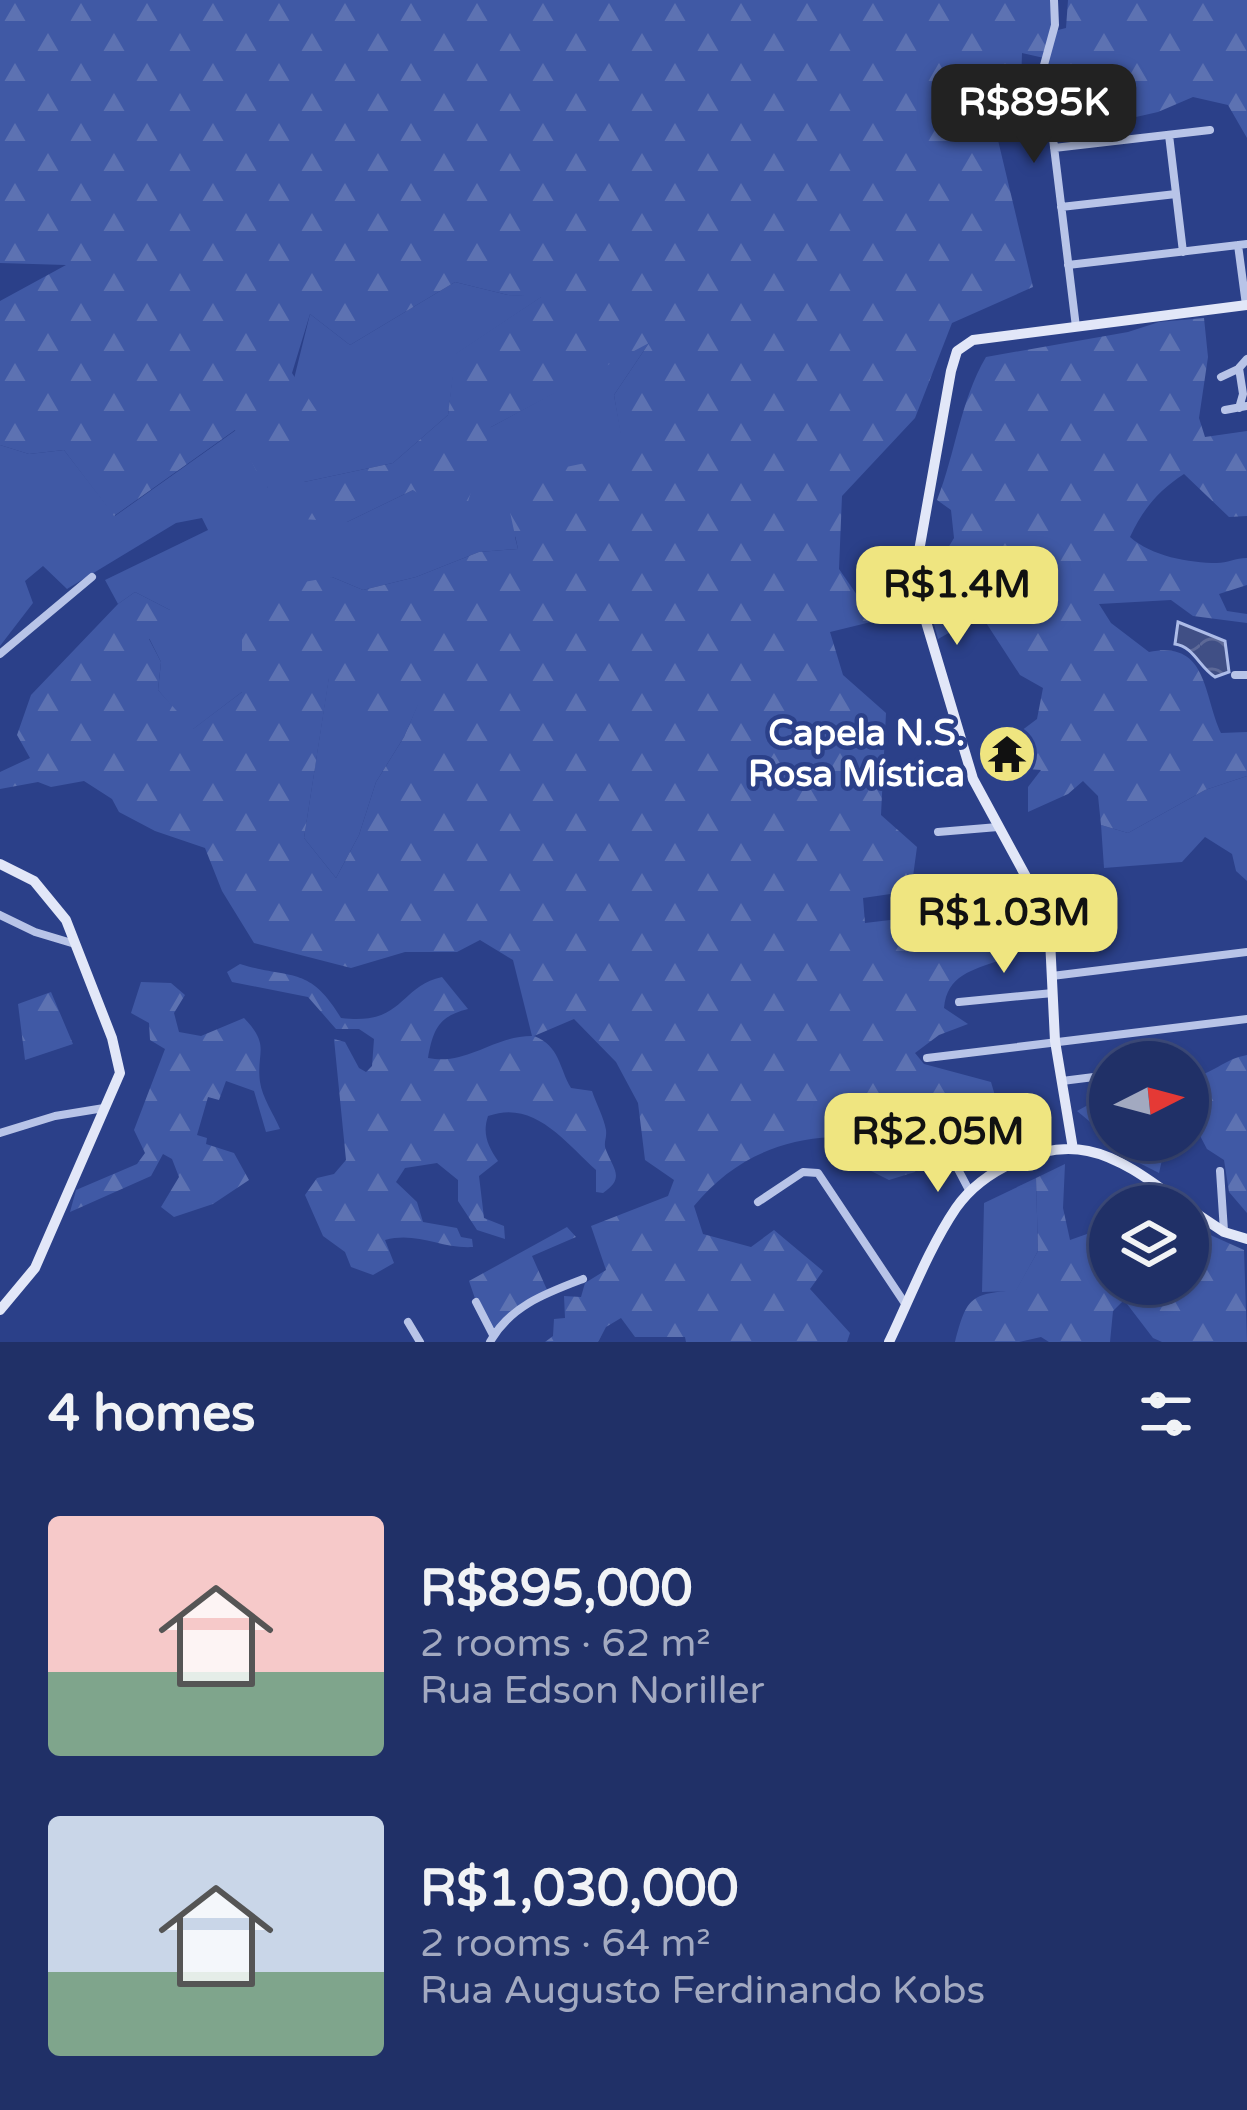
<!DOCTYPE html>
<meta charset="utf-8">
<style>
:root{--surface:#203067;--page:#28386d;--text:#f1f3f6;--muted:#a2a9c0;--line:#3d4b7b;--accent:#efe580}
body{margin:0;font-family:"Varela Round",sans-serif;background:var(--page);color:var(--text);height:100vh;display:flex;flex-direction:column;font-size:45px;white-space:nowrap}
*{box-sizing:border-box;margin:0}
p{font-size:39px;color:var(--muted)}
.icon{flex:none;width:66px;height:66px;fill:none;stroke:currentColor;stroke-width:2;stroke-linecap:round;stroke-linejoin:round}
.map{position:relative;height:1342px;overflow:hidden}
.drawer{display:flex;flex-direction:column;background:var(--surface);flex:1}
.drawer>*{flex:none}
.needle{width:78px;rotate:84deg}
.controls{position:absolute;left:1089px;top:1041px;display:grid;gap:24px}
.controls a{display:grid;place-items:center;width:120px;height:120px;border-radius:50%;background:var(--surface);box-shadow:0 3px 9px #0004,0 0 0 3px var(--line);font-size:60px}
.price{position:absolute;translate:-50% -102px;padding:0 27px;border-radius:24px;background:var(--accent);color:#111;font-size:39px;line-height:78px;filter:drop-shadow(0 3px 6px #0008)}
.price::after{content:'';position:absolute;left:50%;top:72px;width:36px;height:27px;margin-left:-18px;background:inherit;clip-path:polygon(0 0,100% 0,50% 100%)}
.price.active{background:#222;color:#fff}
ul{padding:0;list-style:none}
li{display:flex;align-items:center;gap:36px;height:300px;padding:0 48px}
li span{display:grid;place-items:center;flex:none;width:336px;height:240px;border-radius:12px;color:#555}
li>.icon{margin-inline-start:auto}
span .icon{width:144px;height:144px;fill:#fffc;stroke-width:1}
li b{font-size:51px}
h2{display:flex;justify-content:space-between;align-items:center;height:144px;padding:0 48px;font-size:51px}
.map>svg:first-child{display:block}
</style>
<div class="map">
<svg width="1247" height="1342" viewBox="0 0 1247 1342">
<defs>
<pattern id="forest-firs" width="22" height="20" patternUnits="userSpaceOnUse" patternTransform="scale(3)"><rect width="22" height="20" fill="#4059a5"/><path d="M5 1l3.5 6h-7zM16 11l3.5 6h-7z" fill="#5d72b2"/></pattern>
<pattern id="water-waves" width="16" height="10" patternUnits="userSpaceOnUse" patternTransform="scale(3)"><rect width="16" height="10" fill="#404f85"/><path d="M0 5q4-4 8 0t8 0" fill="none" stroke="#5d6997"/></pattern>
</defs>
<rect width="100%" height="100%" fill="#2b4089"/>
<path fill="#4059a5" d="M455 282 508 295 543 296 456 354 448 415 393 463 304 482 347 522 413 490 491 427 651 340 614 395 625 455 515 537 518 549 479 552 416 577 363 590 332 577 242 634V692L192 730 158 690 161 662 149 638 170 610 135 592 118 604 105 580 208 530 202 518 176 523 67 589 43 566 25 581 33 603 0 646V445L29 454 64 450 115 516 236 430 267 488 310 314 350 345Z
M329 676 419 703 404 737 376 782 359 835 336 878 304 838Z
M1247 776V881L1236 871 1232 854 1205 837 1182 862 1104 868 1101 825 1128 833 1205 790Z
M1036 1178 1038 1251 1016 1291 982 1292 984 1203Z"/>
<path fill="url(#forest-firs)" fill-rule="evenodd" d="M0 0H1050L1054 31 1066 28 1068 0H1247V138L1228 105 1193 97 1158 112 1127 119 1046 89 1044 58 1022 53 1021 84 997 136 1033 287 952 323 915 418 842 496 839 569 875 621 830 632 843 675 886 713 881 815 917 847 911 891 863 898 865 923 949 913 981 928 1001 960C972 970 947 975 944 1008L968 1024 939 1035 915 1053 924 1064 991 1082 998 1106 970 1104 949 1122 927 1125 926 1151 915 1172 889 1180 861 1166 831 1137C775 1140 729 1163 694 1206L703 1234 751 1247 774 1230 823 1271 810 1289 850 1333 847 1342H686L685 1337H635L621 1318 606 1327 598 1342H545L553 1336 554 1319 565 1318 564 1296 581 1297 585 1283 606 1270 591 1226 668 1196 674 1180 645 1160 638 1103 616 1062 574 1019 534 1036C560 1046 559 1068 571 1088L592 1091C596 1103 604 1118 606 1130 607 1139 603 1142 606 1150 614 1170 625 1178 603 1193L596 1192V1170C565 1142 534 1099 488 1116 482 1134 488 1146 498 1161L479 1176 484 1218 504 1226 505 1239 477 1230 458 1201V1180L437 1163 405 1168 396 1182 417 1202 423 1222 457 1228 461 1237 472 1239 473 1247C441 1249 417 1231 385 1240L394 1263 373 1275 351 1267 345 1252 323 1236 305 1195 317 1178 334 1174 346 1160 334 1039 345 1042 359 1068 366 1072 372 1066 374 1039 359 1029H336L308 997 232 982 227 972 240 964C292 980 309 965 341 1018 404 1026 398 987 442 977L468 1009C439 1016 433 1029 428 1058 467 1066 493 1036 532 1036L513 960 480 940 457 952H405L351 968 254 943 222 891 205 848 155 831 119 812 112 799 84 781 51 787 38 782 0 789V772L30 758 17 735 31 695 118 604 135 592 170 610 185 606 190 619 185 631 149 639 161 662 158 690 193 729 242 692V634L287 585 332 577 363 590 416 577 479 552 518 549 503 480 624 455 614 395 649 343 491 427 462 521 413 490 347 522 287 518 304 482 393 463 448 415 455 354 541 297 508 295 455 282 350 345 310 314 292 373 320 416 266 489 235 430 114 516 64 450 29 454 0 445V301L66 265 0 263ZM329 678 354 729 418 704 404 737 376 782 359 835 336 878 304 838Z
M1204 318 1208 357 1199 418 1205 437 1247 431V516L1229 517 1184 474C1158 491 1143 509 1130 537 1151 556 1189 563 1217 563 1227 563 1236 558 1247 558V585L1219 594 1227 611 1247 614V623L1193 616 1171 600 1099 604 1111 623 1149 652C1208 640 1203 695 1221 733L1247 732V776L1205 790 1128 833 1101 825 1098 796 1083 781 1068 794 1028 812V787L1041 770 1014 768 1017 734 1037 719 1043 688 1020 675 981 615 938 639 928 602 936 568 954 538 951 510 937 500C956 452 960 401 986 357L1128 332 1159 322Z
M141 982 171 983 185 995 174 1013 179 1032 201 1036 244 1018C271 1046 256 1051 260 1082 262 1097 274 1115 280 1129L266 1132 254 1091 226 1081 219 1100 208 1097 197 1135 207 1138 206 1144 234 1153 249 1180 213 1204 174 1217 161 1207 179 1177 172 1159 163 1154 151 1176 70 1212 76 1190 137 1164 145 1153 134 1130 165 1049 150 1040 149 1023 131 1013Z
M51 992 73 1044 25 1060 18 1004Z
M1247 1055V1213L1229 1192 1224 1160 1207 1149 1197 1130 1188 1129V1078C1212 1075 1224 1059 1247 1055Z
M1110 1093V1140H1174L1164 1151 1159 1173 1104 1145 1094 1125 1077 1111Z
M1065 1164 1063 1208 1070 1240 1087 1234H1105L1110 1243V1284H1188V1221L1197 1229 1244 1250 1247 1342H1162L1153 1338 1124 1300 1113 1311 1110 1342H1049L1041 1337 1019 1342H955C967 1297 970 1294 1016 1290L1038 1251 1036 1178Z
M567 1227 576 1237 532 1256 548 1292 529 1302 493 1335 482 1319 469 1281Z"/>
<path fill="url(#water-waves)" stroke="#adbce8" stroke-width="3" d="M1178 622 1225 641 1229 672 1215 677C1199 667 1194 647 1175 644Z"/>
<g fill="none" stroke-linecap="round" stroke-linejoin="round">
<path stroke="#b8c4e8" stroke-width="8" d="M1054 0 1055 25 1044 65 1076 327
M1169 135 1183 252
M1054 148 1210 130
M1061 207 1176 194
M1238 245 1246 305
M1068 265 1247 244
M1221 377 1238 369
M1239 408 1243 394 1239 368 1247 359
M1225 410 1247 406
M0 654 92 577
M1235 675H1247
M938 832 998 827
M0 915 35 932 75 944
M1052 976 1247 952
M959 1002 1053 993
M927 1058 1247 1019
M1062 1081 1110 1075
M0 1133 55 1116 104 1108
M941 1137 970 1192
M1220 1171 1224 1231
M758 1202 803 1172 818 1173 906 1305
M476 1302 493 1335
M408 1322 420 1342
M490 1342C510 1306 546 1293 583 1279"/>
<path stroke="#e2e7f8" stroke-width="10" d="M0 864 34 881 66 920 112 1038 120 1073 35 1268 0 1310
M1073 1149 1055 1041 1049 919 973 779 921 605 919 551 951 371 957 351 973 340 1247 305
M1188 1208 1224 1232 1247 1239
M889 1342C910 1298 929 1248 956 1208 982 1171 1042 1141 1088 1151 1123 1158 1156 1185 1185 1206"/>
</g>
<defs>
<symbol id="temple-disc" viewBox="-11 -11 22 22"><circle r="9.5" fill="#efe580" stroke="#2b4089"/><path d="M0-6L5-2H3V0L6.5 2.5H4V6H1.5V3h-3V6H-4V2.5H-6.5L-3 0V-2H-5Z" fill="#111"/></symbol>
</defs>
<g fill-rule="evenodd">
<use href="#temple-disc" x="974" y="721" width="66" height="66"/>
</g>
<g text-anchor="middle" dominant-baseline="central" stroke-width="9" stroke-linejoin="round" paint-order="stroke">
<g font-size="36" font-weight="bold" fill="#fff" stroke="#2b4089" text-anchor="end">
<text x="965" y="733">Capela N.S.<tspan x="965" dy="41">Rosa Mística</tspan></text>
</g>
</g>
</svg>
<div class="controls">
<a><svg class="needle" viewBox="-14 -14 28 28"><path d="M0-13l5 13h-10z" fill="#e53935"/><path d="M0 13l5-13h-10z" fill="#a2a9c0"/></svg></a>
<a><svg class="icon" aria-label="layers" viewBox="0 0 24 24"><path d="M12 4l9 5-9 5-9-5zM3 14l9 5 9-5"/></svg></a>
</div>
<b class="price active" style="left:1034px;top:166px">R$895K</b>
<b class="price" style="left:957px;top:648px">R$1.4M</b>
<b class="price" style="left:1004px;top:976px">R$1.03M</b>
<b class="price" style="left:938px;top:1195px">R$2.05M</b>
</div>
<section class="drawer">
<h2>4 homes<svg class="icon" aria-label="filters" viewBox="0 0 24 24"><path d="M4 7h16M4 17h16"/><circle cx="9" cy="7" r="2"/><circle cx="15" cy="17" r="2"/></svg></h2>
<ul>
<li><span style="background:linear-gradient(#f6c9c9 65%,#7fa58c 0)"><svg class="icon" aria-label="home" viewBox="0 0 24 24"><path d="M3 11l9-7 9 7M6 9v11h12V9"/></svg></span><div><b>R$895,000</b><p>2 rooms · 62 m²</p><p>Rua Edson Noriller</p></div></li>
<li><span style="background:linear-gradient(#c9d6e8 65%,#7fa58c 0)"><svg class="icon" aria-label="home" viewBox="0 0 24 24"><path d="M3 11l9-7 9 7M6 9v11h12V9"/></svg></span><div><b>R$1,030,000</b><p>2 rooms · 64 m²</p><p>Rua Augusto Ferdinando Kobs</p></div></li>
</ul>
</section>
